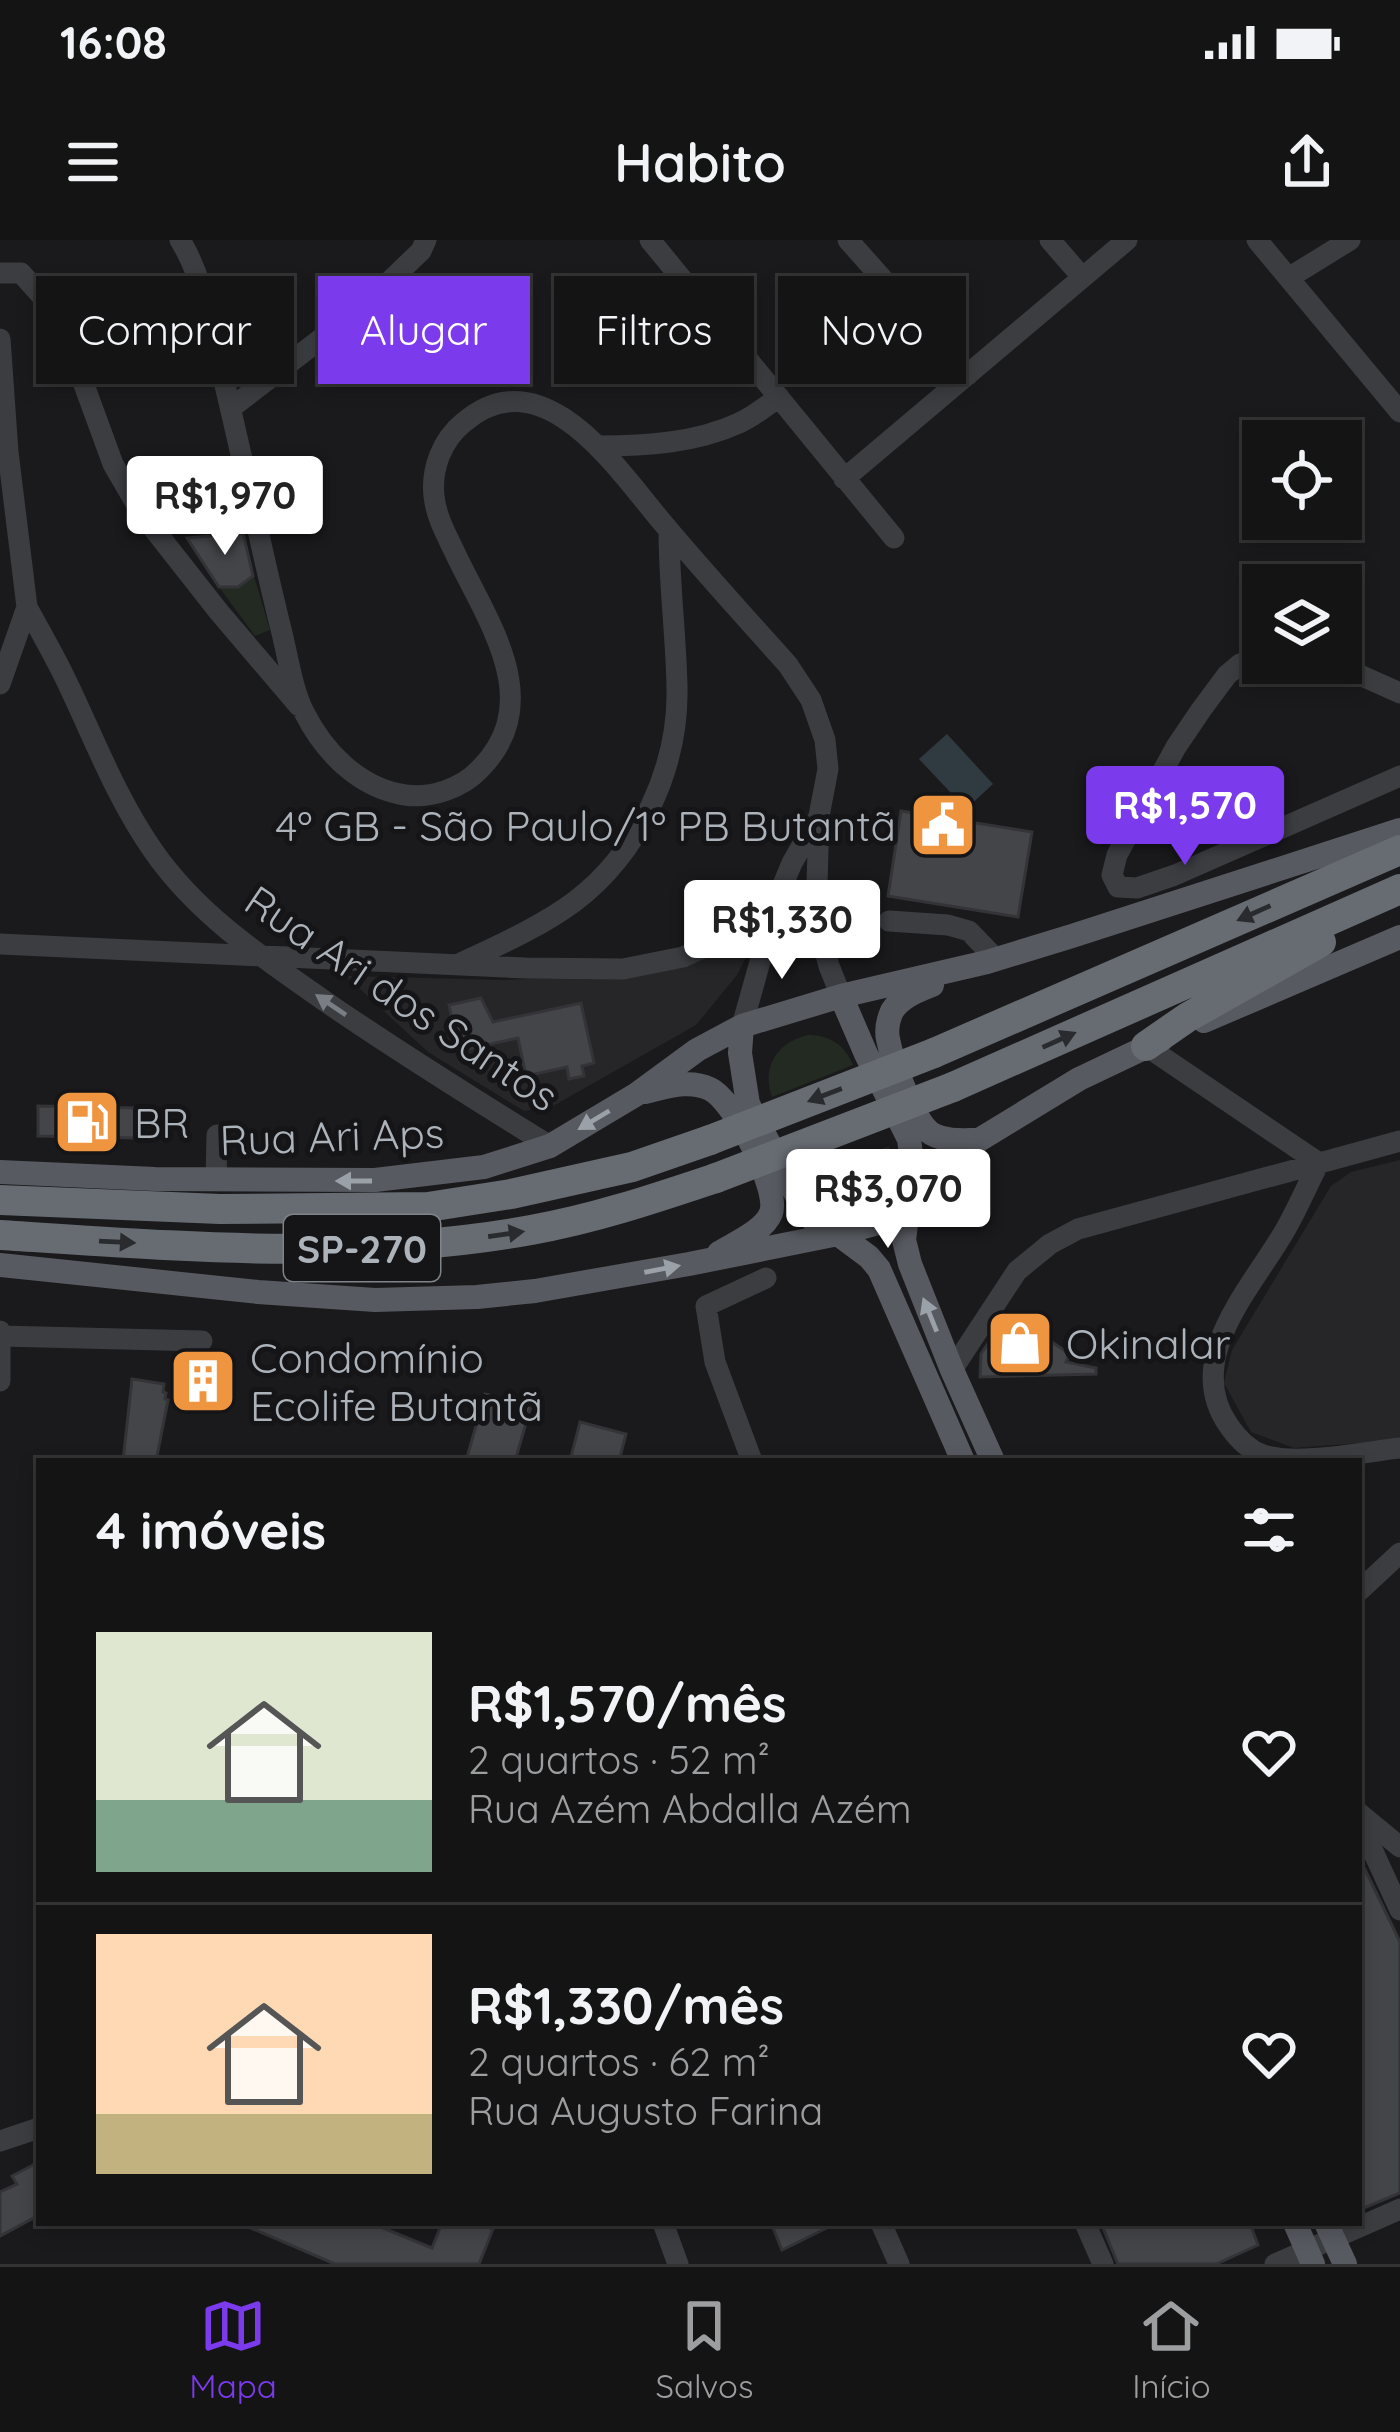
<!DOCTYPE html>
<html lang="pt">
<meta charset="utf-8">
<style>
:root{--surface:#141415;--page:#1d1d1e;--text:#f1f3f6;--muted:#9d9ea0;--line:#333334;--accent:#7c3aed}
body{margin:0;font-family:Quicksand,sans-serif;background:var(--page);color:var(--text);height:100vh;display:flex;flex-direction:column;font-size:45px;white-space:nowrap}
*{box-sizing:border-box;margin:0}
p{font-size:39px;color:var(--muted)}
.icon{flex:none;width:66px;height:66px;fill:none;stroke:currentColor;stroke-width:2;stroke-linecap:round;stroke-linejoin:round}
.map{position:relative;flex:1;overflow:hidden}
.panel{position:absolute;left:36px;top:1218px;width:1326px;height:768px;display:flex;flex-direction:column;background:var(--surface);border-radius:0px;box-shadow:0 6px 18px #0003,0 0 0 3px var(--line)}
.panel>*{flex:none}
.hud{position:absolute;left:36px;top:36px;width:1329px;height:108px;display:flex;gap:24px}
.fabs{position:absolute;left:1242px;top:180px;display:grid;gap:24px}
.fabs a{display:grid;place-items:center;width:120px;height:120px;border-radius:0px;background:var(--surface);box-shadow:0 6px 18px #0003,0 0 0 3px var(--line);font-size:60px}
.price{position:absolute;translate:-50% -102px;padding:0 27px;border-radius:12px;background:#fff;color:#222;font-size:39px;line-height:78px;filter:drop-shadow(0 3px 6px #0008)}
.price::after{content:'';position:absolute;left:50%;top:72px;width:36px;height:27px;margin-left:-18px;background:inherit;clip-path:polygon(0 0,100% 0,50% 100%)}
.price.current{background:var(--accent);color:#fff}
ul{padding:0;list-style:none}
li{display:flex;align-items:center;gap:36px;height:300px;padding:0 60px}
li+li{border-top:3px solid var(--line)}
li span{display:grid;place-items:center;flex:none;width:336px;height:240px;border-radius:0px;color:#555}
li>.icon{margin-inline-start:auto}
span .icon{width:144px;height:144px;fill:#fffc;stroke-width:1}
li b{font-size:51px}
h2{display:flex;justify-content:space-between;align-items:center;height:144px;padding:0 60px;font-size:51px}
.tag{padding:0 42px;border-radius:0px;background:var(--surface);box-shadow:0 6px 18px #0003,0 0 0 3px var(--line);font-size:42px;line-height:108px}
.tag.current{background:var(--accent);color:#fff}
.status{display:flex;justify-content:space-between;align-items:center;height:84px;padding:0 60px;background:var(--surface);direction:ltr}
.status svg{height:33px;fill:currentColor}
header{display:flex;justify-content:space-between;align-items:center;height:156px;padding:0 60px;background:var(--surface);font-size:54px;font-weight:600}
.menu{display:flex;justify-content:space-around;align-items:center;height:168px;border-top:3px solid var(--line);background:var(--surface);font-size:33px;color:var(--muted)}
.menu a{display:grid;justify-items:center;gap:6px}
.menu .current{color:var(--accent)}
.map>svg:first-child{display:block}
</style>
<div class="status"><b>16:08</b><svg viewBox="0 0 49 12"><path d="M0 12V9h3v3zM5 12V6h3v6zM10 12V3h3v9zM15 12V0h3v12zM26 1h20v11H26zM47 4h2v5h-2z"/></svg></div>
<header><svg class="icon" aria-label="menu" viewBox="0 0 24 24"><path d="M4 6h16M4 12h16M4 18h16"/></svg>Habito<svg class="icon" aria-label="share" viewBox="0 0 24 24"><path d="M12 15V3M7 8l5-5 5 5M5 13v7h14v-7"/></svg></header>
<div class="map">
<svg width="1400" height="2024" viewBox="0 0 1400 2024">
<rect width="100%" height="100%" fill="#1a1a1c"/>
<path fill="#262629" d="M758 686 749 712 737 735 696 785 553 866 524 871 428 812 346 736 502 740 591 737Z
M1400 920V1200L1294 1208 1251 1192 1224 1143 1232 1110 1331 946 1351 932Z"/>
<path fill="#222a21" d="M254 336 270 390 255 396 219 347H238Z
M808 795C830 795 845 805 853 825L772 857C761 826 778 802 808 795Z
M889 906C902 961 839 989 808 941V938Z"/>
<path fill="#2f3b40" d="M947 494 993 544 966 569 919 519Z"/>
<path fill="#444549" stroke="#343438" stroke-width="3" d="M243 293 253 336 238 347H219L187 298Z
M901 571 1032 592 1018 677 888 656Z
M481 758 493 782 581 763 594 823 582 826 584 836 569 839 567 827 526 836 518 798 459 811 449 765Z
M38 866 137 868 136 898 38 896Z
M1008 1073 1070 1114 1066 1122 1096 1128V1134L980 1137 981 1114Z
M132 1139 164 1144 163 1152 166 1153 165 1159 168 1160 156 1221H123Z
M485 1154 531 1166 515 1221H466Z
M580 1182 626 1194 619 1221H570Z
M1359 1617 1400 1702V1953L1359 1970Z
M39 1922V1975L0 1996V1952L17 1944 12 1936Z
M239 1983H371L432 2008 442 1983H477L493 1989 479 2024H335Z
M771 1983H837L782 2010Z
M1101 1983H1250L1258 2005 1216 2024H1118Z"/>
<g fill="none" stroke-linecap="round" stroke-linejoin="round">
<path stroke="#3b3d41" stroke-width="21" d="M180 0C204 39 210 85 221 129 242 214 259 300 280 385 287 411 292 449 304 472 324 512 359 548 405 555 431 559 462 548 480 529 546 462 489 384 456 315 447 296 436 277 434 256 431 229 442 200 463 183 543 114 617 229 662 282 703 331 746 378 788 425L811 460 825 500 828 529 819 576 816 678 829 726 841 756
M650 0 894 298
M848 0 968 135
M1050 0 1082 37
M1257 0 1400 172
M0 33H21L49 64 64 90 113 224 142 274 219 372 299 466
M1290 37 1350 0
M0 99 8 212 27 367 0 444
M231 168 366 64 421 11 426 0
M598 206C645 206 696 203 739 183 753 177 766 166 779 157
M844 239 1127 0
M27 367C40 391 54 415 66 440 94 498 116 558 154 612 198 675 263 718 326 762 399 812 474 859 550 906
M1263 415 1240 424 1227 435 1201 470 1176 507 1117 615 1112 635 1118 647 1137 648 1175 635 1400 536
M1333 423 1400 453
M889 681 948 685 969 691 996 719
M0 704 525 728 623 729 683 717 716 702 749 684 779 654
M461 723C499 705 540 687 574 662 639 613 679 528 677 447 676 395 669 343 669 291
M742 786 779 654 792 623 816 581
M1146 806 1319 923C1306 947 1296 973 1281 997 1248 1052 1183 1121 1229 1186 1238 1199 1248 1210 1263 1215 1297 1226 1363 1212 1400 1208
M216 940 217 895
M0 1091V1141
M1 1096 202 1101
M952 1130 1017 1031 1050 1004 1078 989 1400 901
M752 1221 715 1122 706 1066 766 1038
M1359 1351 1400 1313
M1359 1573 1400 1607
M1359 1581 1400 1670
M0 1901 39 1888
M663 1983 678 2024
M881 1983 899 2024
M1085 1983 1103 2024
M1275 2024 1400 1969"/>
<path stroke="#575a60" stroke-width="24" d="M932 745C917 751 901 757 892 771 888 780 886 789 888 799 892 820 914 883 932 894 947 902 963 900 979 900
M841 756 866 814 909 899 913 930 904 1000 910 1024 952 1130 993 1221
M1204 781 1400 697
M742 786 740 813 748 864 796 954 813 980 838 994 869 1017 879 1029 963 1221
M645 852C667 847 689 839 710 849 733 859 780 949 771 973 764 991 735 1003 719 1013
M0 932 155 939 375 940 484 927 550 906 637 854 697 810 742 786 841 756 987 722 1072 696 1400 590
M0 1025 258 1052 375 1060 477 1057 535 1051 689 1024 838 994 893 979 979 900 1079 839 1161 800
M1295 1983 1313 2024
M1326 1983 1345 2024"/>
<path stroke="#676c72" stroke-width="30" d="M1146 806 1188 777 1321 702
M934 813 1400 610
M953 847 1400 649
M0 960 220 969 428 967 511 954 632 927 710 900
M0 995C177 1006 356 1022 531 990 594 979 656 958 716 938"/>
<path stroke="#676c72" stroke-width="30" d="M710 900 934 813
M716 938 953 847"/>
</g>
<defs><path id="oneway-solid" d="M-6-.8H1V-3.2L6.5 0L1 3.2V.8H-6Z" transform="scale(3)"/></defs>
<g fill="#2a2b2e">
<use href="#oneway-solid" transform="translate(1254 673) rotate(156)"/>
<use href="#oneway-solid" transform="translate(1059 800) rotate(-24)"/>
<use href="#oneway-solid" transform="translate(825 855) rotate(159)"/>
<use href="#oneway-solid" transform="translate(506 994) rotate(-8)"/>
<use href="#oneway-solid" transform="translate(117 1002) rotate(3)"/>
</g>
<use fill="#797e84" href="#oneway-solid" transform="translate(331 765) rotate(-146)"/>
<g fill="#9ba1a9">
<use href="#oneway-solid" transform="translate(594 880) rotate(149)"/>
<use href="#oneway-solid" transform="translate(354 941) rotate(180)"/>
<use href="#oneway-solid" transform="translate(662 1029) rotate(-11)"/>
<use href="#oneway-solid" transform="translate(930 1075) rotate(-112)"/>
</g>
<defs>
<symbol id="civic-square" viewBox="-11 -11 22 22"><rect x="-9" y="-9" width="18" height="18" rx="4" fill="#ef943f" stroke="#151517"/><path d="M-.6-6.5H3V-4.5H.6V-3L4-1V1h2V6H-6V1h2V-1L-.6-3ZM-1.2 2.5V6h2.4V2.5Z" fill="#fff"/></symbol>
<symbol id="fuel-square" viewBox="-11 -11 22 22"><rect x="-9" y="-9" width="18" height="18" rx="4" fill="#ef943f" stroke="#151517"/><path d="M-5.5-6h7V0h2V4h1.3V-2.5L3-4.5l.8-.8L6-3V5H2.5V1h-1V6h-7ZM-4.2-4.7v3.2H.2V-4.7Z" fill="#fff"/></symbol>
<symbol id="shop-square" viewBox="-11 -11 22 22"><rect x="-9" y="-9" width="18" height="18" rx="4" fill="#ef943f" stroke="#151517"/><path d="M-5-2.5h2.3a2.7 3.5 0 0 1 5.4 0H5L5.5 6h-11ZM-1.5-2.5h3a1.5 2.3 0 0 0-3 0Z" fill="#fff"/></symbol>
<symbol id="building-square" viewBox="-11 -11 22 22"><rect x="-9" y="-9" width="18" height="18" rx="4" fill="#ef943f" stroke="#151517"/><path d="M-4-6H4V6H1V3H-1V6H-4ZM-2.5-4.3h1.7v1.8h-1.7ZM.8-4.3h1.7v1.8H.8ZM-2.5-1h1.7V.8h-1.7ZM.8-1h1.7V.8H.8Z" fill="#fff"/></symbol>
</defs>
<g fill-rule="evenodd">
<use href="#civic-square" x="905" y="547" width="76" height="76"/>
<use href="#fuel-square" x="49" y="844" width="76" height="76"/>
<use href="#shop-square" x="982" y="1065" width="76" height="76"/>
<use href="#building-square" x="165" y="1103" width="76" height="76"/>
</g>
<g text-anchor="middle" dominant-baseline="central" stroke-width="10" stroke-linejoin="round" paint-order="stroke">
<rect fill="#151517" stroke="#7f848a" stroke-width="3" x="284" y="975" width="156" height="66" rx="9"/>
<g font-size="39" font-weight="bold" fill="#acb3bb">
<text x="362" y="1008">SP-270</text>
</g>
<g font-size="42" fill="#acb3bb" stroke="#151517" text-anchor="start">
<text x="896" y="585" text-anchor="end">4º GB - São Paulo/1º PB Butantã</text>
<text x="134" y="882">BR</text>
<text x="1066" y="1103">Okinalar</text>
<text x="250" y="1117">Condomínio<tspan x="250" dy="48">Ecolife Butantã</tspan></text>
</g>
<g font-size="42" fill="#acb3bb" stroke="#151517">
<text transform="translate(402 758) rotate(34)">Rua Ari dos Santos</text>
<text transform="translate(332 896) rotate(-2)">Rua Ari Aps</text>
</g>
</g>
</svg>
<div class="fabs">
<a><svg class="icon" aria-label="locate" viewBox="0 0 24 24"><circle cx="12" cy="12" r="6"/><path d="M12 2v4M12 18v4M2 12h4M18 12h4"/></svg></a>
<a><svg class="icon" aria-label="layers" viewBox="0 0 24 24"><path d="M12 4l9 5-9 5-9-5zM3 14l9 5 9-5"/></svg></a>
</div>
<b class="price" style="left:225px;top:318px">R$1,970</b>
<b class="price current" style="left:1185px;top:628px">R$1,570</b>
<b class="price" style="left:782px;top:742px">R$1,330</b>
<b class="price" style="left:888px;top:1011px">R$3,070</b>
<div class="hud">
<a class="tag">Comprar</a>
<a class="tag current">Alugar</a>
<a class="tag">Filtros</a>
<a class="tag">Novo</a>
</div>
<section class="panel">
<h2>4 imóveis<svg class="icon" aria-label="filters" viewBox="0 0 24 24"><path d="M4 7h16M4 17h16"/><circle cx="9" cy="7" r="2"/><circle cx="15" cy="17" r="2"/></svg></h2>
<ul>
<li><span style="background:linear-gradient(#dfe7d0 70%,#7fa58c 0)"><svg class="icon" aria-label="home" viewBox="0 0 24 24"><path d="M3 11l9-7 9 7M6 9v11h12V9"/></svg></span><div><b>R$1,570/mês</b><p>2 quartos · 52 m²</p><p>Rua Azém Abdalla Azém</p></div><svg class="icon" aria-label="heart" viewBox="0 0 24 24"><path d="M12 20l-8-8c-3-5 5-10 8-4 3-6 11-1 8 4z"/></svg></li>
<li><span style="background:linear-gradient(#ffd9b3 75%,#c2b280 0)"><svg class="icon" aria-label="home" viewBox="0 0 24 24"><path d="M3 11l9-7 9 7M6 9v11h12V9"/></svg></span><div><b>R$1,330/mês</b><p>2 quartos · 62 m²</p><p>Rua Augusto Farina</p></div><svg class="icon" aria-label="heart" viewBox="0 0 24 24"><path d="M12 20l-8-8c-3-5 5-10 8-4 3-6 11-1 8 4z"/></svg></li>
</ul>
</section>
</div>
<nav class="menu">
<a class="current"><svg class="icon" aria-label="map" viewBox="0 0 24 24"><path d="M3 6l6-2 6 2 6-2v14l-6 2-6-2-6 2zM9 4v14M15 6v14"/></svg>Mapa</a>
<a><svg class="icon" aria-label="saved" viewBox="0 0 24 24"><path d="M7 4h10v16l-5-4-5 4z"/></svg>Salvos</a>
<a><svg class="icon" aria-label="home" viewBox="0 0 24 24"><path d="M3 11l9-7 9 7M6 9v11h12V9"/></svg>Início</a>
</nav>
